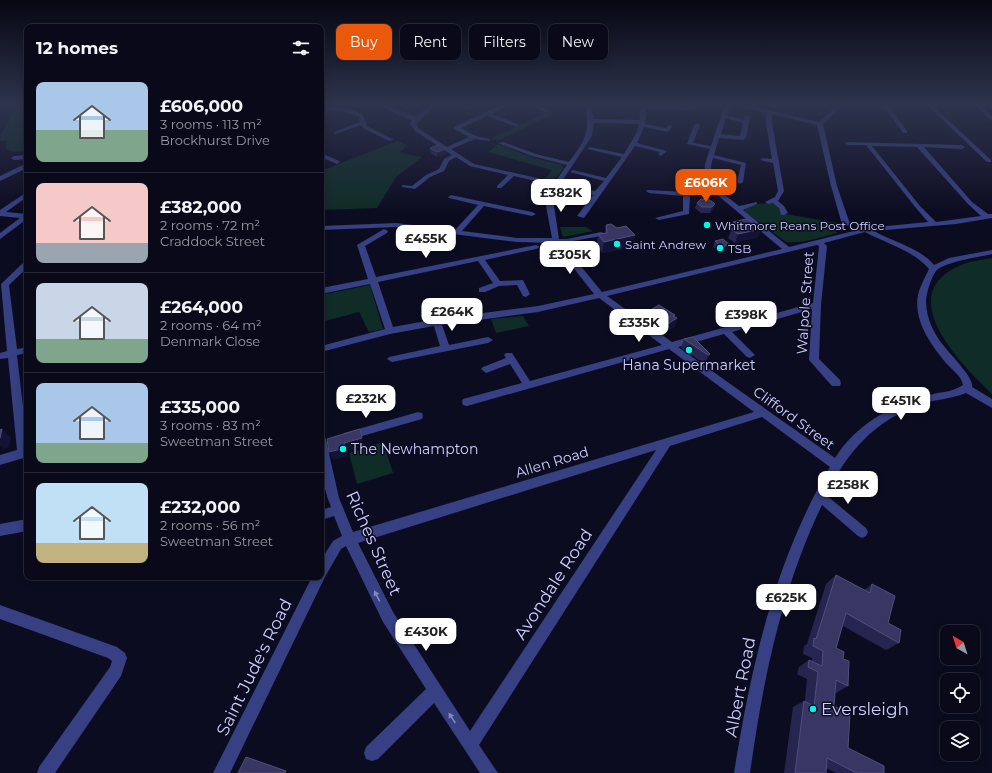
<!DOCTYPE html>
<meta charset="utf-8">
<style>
:root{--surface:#090919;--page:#171726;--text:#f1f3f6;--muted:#999aa2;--line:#292a38;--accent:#ea580c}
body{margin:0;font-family:Montserrat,sans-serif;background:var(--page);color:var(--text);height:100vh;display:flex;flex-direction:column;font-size:15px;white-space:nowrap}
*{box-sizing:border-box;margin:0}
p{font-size:13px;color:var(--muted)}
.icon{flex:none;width:22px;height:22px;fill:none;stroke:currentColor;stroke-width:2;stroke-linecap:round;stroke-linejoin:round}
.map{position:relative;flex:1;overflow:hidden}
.drawer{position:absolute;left:24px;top:24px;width:300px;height:556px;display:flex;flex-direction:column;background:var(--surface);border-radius:8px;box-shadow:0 2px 10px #0003,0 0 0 1px var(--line)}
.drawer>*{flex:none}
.guide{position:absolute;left:336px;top:24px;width:380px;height:36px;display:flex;gap:8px}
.needle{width:26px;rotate:321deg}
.buttons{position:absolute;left:940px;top:625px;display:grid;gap:8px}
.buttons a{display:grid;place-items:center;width:40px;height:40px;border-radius:8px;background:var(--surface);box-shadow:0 2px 10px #0003,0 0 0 1px var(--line);font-size:20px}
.price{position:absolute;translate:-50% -34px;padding:0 9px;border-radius:8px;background:#fff;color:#222;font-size:13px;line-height:26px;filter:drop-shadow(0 1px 2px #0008)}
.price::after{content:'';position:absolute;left:50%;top:24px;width:12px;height:9px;margin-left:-6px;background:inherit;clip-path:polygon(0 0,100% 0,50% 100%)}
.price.on{background:var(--accent);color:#fff}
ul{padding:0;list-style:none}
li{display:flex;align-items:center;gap:12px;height:100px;padding:0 12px}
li+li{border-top:1px solid var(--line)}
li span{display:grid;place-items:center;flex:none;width:112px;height:80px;border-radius:8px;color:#555}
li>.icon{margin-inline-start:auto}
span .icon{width:48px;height:48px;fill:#fffc;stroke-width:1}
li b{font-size:17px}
h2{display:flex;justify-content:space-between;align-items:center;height:48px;padding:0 12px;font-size:17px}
.chip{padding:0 14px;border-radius:8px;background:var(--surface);box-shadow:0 2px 10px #0003,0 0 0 1px var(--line);font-size:14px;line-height:36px}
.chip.on{background:var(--accent);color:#fff}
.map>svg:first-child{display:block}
</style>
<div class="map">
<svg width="992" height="773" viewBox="0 0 992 773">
<rect width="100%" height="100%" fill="#0c0c21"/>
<path fill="#0f2c26" d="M0 104H27V155L24 151C18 152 9 153 5 147L7 141H0V136L15 109 14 106 9 105 0 110Z
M549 111 555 113 499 140 491 139Z
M397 141 407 145 400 153 422 157 396 177 377 208 321 210V171Z
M498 144 533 158 560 164 564 168 556 178 545 179 552 170 488 152Z
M774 203 780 207V213L837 223 843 229 836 231 837 233C821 237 802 244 786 242L745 212V209L757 204Z
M560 227H586L593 231 563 237Z
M992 258V394C962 365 892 296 959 266 969 261 981 260 992 258Z
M370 285 383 329 369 332 359 312 321 322V295Z
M523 316 529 326 496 333 491 319Z
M383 442 393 473 357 484 349 453Z"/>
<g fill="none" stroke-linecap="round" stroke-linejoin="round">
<path fill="#364082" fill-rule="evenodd" d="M378 104C391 104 403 113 415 117L431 104H437L416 124 419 129 447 147 469 137 454 129V127L503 104H510L491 114 518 124V126H514L487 116 461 128 476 136 490 139V141L475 139 451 149 474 164 555 182 567 165 532 156 498 143 503 142 536 154 569 162C586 139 590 133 585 104H591L594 119 640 120 639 104 692 106 694 104H700L698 108 692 110 645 109 646 117 645 124 666 128 668 125 673 126 668 132 644 127 637 143 667 151 661 156 658 154 660 152 635 146 584 218 577 216 593 195 562 186 565 184 595 191 604 181 570 172 573 170 606 178 622 157 587 149 590 147 624 154 637 132 639 124 594 123 592 136 560 184 555 197 554 206 559 239H567L601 232 605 234 601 236 562 243 602 292 782 249 715 193 690 196 689 214 659 220 655 218 683 211V196L649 193 646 191 647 190 687 192 712 189C702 170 703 169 710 149L687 144 694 125 697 123 700 125 693 143 711 146 725 104H731L727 115 744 120 745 115 750 116 746 138 743 140 719 138 714 155 746 163 743 182 740 184 737 182 741 165 713 158C705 182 723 193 739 206L757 202V204L743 210 789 247 866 228 928 222 916 208 866 145H848L845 143 846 142 962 145 965 147 962 149 924 147 972 202 988 214H992V218L956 224 874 231C895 243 919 247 934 265L949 258 992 250V254C979 257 944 262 936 271 931 278 927 291 926 300 926 313 930 326 938 338 944 349 975 377 972 387L992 399V408L966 393C952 399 936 399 921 404 874 421 848 451 826 495L866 528 868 532 866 536 862 538 858 536 822 505C781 590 763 681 750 773H734C751 666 775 560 830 467L762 417 670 446 479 745 498 773H480L434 703 378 759 372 761 366 759 364 753 366 747 426 689 383 622 346 546 341 549 325 577 230 773H213L312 577H321V560L333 541 342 536 334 516 321 520V510L331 507C321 484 321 460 321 436L325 437 326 440 339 498 353 532 754 412 669 349 467 406 463 405 462 402 463 399 522 383 510 364 486 373 481 369 483 367 506 358 504 355 506 353H512L530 381 662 345 599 298 538 312 442 325 449 345 488 337 493 340 488 343 392 362 387 359 389 357 440 346 434 326 390 334 321 352V346L385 329 370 284 321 294V288L368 279 357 245 384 229 388 231 387 233 365 246 376 277 536 245 540 247 536 249 485 260 500 281 523 280 530 294 526 297 523 296 517 285 499 286 485 292H479V288L493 283 478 261 378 282 393 327 437 319 538 306 594 294 554 243 517 242 397 227 321 230V226L397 223 455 230 478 205 449 198 448 197 451 195 532 212 536 214 532 216 484 206 462 231 517 238H552L546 206 553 185 514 176 501 188H497V186L508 175 470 166 456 157 449 161 444 171 430 177 415 189 402 187V185L412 186 426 175 439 169 444 159 452 155 415 131 410 124 412 120 400 116ZM726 118 743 123 740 136 721 134ZM872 146 917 147 968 204 981 216 936 222 920 206ZM865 232C887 244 913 250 929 269 925 278 920 286 918 295 913 320 931 345 946 363 952 370 961 375 963 385 952 393 937 392 925 396 889 406 855 426 835 458L678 347 724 334 747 357 750 358 755 355 732 332 812 309 809 360 832 386H840L841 383 840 380 819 359 821 305 827 246 824 243ZM817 245 819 246 813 303 672 342 607 296ZM656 450 470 731 393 612 358 543Z
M458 104H465L470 107 467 109Z
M527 104H535L550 111 545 112Z
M733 104H743L819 122 838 104H844L823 124 837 186 850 224 849 226 842 224 831 186 817 125 772 114V123L784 191 778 201 784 206 788 213 784 215H781L779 208 773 203 768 204 765 202 775 197 778 191 773 163 760 160 763 158 772 159 766 123V113Z
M882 104H887L907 131V133H903Z
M926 104H931L991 160V162H987Z
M973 104H979L992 116V121Z
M332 107 348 108 363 115 367 126 394 140 389 141 363 128 362 125 334 134V132L360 122 359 117C346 110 335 109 321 113V109Z
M321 153 339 161 340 162 337 164 321 157Z
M27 155V159L14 160 11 158 14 156Z
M27 163V168L0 181V176Z
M27 192V197L6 212 27 214V219L0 239V233L20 218 0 216V210Z
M24 262H27V268L9 285 17 349 27 347V353L17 355 27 440V457L0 465V455L17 450 8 358 0 359V353L7 351 1 284Z
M418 412 422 413 423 416 422 419 348 440 344 439 343 436 344 433 348 432Z
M27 519V531L0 536V524Z
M0 605 117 647 125 653 127 658 121 676 55 773H37L39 767 110 667 112 661 108 658 0 619Z"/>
</g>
<path fill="#262550" d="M430 148 446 149V154L437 157 431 153Z
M701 199 714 209 710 213H701L695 208 697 203Z
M733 222 761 229 758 237 735 243 728 238 731 231 730 230Z
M606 225 633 247 602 253 597 246 598 234 605 233Z
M715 241 728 250 719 252 713 247Z
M647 312 675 315 674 316 677 318 674 327 663 334 644 321Z
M684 339 710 354 705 364 681 348Z
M836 575 864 590 872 584 888 623 899 643 886 650 843 626 836 648 843 659 848 686 836 693 835 692 834 706 848 748 884 773H836L826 768V773H784L793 707 804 701H805L807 679 797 674 799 667 809 660 812 661V658L803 654 804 646 807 644 826 584Z"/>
<path fill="#141335" d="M446 149V154L437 157V152Z
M715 204 714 209 710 213 712 207Z
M761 229 758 237 735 243 738 234Z
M635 235 633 247 602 253 604 242Z
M730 245 728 250 719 252 721 247Z
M675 315 673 321 677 318 674 327 663 334 666 325Z
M710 354 705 364 708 355Z
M2 429 11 438 9 447 3 449 0 446V438Z
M360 429 364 446 347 451 348 456 333 460 329 452 344 443Z"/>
<path fill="#383763" stroke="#4f4f7b" d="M439 145 446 149 437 152 430 148Z
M701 199 710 200 715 204 712 207H702L697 203Z
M746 219 751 221 761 229 738 234 731 229 740 227 733 222Z
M611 224 617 228 626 226 635 235 604 242 598 234 607 233 606 225Z
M723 239 730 245 721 247 715 241Z
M659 305 675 315 673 316 677 318 666 325 647 312Z
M693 337 710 354 708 355 684 339Z
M2 429 0 438V430Z
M360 429 362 438 344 443 345 448 329 452 327 439Z
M836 575 870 593 872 584 895 596 888 623 901 630 899 643 846 613 836 648 844 652 843 659 849 661 848 686 836 680 834 706 850 714 848 748 884 766V773H857L827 758 826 773H795L804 701 814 706 818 672 808 667 809 660 822 666 823 651 813 646 814 638 816 639Z
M246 757 286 771 285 773H238Z"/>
<defs><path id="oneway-solid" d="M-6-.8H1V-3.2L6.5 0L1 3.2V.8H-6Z"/></defs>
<g fill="#8288c0">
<use href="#oneway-solid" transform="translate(377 596) rotate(-117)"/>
<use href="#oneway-solid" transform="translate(452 718) rotate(-123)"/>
</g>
<linearGradient id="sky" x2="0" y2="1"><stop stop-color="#070712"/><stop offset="0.49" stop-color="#2e344e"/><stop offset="1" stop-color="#2e344e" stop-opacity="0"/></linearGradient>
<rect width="992" height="213" fill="url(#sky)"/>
<g fill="#00f8e7" stroke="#0c0c21" stroke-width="1.5">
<circle cx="707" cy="225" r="4"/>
<circle cx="617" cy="244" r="4"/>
<circle cx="720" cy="248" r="4"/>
<circle cx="689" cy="350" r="4"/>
<circle cx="343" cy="449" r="4"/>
<circle cx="813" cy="709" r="4"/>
</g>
<g text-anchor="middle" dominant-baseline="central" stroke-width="3" stroke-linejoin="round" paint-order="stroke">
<g font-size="12" fill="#cdcfff" stroke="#0c0c21" text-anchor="start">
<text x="715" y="225">Whitmore Reans Post Office</text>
<text x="625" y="244">Saint Andrew</text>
<text x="728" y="248">TSB</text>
</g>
<g font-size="14" fill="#cdcfff" stroke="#0c0c21">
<text transform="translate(805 303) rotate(-86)">Walpole Street</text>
<text transform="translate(794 418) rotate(36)">Clifford Street</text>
<text transform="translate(552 462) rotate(-17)">Allen Road</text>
</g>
<g font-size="14" fill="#cdcfff" stroke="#0c0c21">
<text x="689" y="365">Hana Supermarket</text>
<text x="351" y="449" text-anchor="start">The Newhampton</text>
</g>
<g font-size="17" fill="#cdcfff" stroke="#0c0c21">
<text transform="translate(374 543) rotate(66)">Riches Street</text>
<text transform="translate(553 584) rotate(-57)">Avondale Road</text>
<text transform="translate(254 667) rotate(-64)">Saint Jude's Road</text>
<text transform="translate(740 687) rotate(-79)">Albert Road</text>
</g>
<g font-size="17" fill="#cdcfff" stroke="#0c0c21" text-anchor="start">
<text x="821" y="709">Eversleigh</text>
</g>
</g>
</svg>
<div class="buttons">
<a><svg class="needle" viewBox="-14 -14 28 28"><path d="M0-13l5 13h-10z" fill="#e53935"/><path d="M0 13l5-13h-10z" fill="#999aa2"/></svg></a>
<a><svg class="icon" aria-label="locate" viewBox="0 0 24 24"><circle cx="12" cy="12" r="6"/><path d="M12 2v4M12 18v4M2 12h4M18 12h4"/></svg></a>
<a><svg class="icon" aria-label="layers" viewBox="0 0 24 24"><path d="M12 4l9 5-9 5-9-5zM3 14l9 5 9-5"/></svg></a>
</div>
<b class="price on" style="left:706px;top:203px">£606K</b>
<b class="price" style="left:561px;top:213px">£382K</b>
<b class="price" style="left:426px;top:259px">£455K</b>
<b class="price" style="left:570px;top:275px">£305K</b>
<b class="price" style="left:452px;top:332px">£264K</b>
<b class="price" style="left:746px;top:335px">£398K</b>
<b class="price" style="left:639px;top:343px">£335K</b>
<b class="price" style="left:366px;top:419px">£232K</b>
<b class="price" style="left:901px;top:421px">£451K</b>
<b class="price" style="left:848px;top:505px">£258K</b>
<b class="price" style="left:786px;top:618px">£625K</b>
<b class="price" style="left:426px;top:652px">£430K</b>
<div class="guide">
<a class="chip on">Buy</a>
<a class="chip">Rent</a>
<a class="chip">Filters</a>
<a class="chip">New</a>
</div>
<section class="drawer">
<h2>12 homes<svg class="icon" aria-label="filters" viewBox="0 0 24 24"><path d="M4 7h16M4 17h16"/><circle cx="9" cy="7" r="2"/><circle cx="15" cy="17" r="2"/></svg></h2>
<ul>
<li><span style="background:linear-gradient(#a9c7e8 60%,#7fa58c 0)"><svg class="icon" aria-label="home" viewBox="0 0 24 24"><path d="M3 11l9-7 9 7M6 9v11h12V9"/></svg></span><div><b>£606,000</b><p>3 rooms · 113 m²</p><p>Brockhurst Drive</p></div></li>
<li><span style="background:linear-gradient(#f6c9c9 75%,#9aa5b1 0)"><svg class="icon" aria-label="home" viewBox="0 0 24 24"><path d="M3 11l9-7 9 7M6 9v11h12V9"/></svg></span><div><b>£382,000</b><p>2 rooms · 72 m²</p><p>Craddock Street</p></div></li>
<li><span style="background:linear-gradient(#c9d6e8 70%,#7fa58c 0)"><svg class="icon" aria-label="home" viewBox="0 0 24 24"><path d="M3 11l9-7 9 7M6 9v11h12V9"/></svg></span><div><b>£264,000</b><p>2 rooms · 64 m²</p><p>Denmark Close</p></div></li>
<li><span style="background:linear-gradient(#a9c7e8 75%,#7fa58c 0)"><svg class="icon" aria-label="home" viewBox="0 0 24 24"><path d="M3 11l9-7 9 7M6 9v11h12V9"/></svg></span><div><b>£335,000</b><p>3 rooms · 83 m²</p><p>Sweetman Street</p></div></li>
<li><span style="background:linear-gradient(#bfe0f5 75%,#c2b280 0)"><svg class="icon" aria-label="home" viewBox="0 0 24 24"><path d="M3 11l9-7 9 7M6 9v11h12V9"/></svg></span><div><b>£232,000</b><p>2 rooms · 56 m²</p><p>Sweetman Street</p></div></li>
</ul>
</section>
</div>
